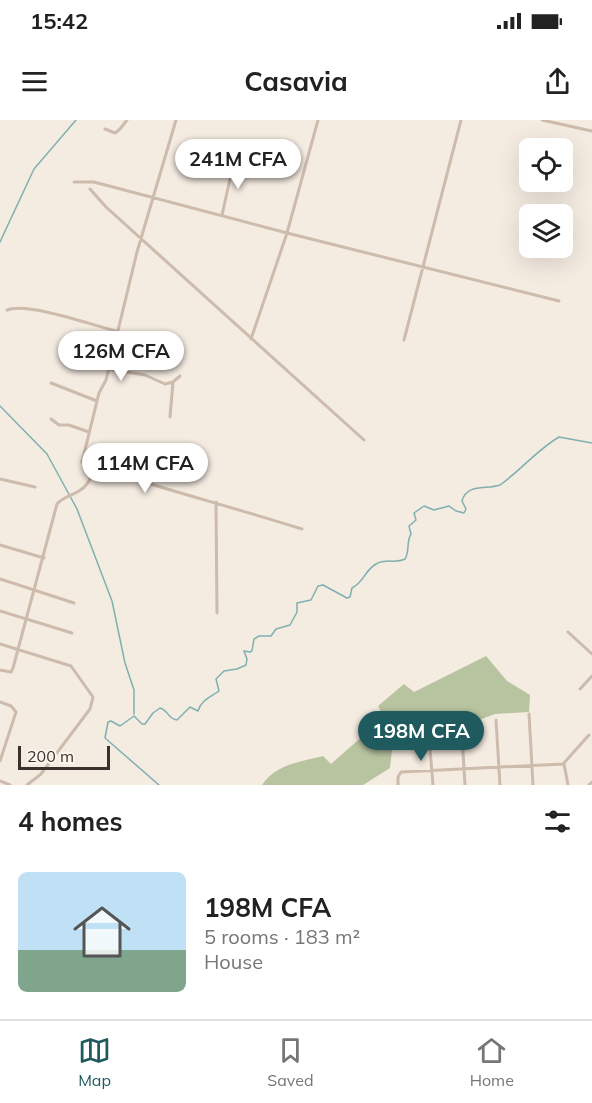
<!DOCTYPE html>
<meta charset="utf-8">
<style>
:root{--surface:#fff;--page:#f6f6f6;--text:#222;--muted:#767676;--line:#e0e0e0;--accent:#1f5a5e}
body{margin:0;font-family:Mulish,sans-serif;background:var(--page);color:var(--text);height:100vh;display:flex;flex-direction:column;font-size:22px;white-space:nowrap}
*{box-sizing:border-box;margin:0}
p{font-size:20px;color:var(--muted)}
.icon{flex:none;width:33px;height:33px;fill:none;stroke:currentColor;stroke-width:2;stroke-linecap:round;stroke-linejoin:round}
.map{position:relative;height:665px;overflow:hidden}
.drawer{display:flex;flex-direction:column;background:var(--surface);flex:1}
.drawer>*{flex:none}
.buttons{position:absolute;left:519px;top:18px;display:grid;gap:12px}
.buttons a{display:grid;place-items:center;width:54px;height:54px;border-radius:9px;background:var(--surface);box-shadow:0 6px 24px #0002;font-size:30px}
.scale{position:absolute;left:18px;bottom:15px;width:92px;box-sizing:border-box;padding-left:6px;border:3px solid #3b302b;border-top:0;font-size:16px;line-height:21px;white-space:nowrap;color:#3b302b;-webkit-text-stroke:4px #fbf5ee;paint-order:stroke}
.price{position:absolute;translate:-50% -51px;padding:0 14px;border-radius:21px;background:#fff;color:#222;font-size:20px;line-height:39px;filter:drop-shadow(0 2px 3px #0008)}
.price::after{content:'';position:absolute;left:50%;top:36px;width:18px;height:14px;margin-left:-9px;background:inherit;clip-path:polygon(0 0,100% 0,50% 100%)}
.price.current{background:var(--accent);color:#fff}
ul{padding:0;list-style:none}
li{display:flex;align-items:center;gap:18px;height:150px;padding:0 18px}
li span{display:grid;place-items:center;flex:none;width:168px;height:120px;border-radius:9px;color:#555}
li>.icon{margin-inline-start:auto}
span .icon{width:72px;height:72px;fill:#fffc;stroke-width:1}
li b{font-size:26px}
h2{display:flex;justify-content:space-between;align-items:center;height:72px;padding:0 18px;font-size:26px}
.status{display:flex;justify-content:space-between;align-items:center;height:42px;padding:0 30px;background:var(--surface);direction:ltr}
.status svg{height:16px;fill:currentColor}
header{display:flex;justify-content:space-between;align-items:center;height:78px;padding:0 18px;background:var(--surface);font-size:27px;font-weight:700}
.tabs{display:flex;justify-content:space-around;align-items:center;height:84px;border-top:2px solid var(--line);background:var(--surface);font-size:16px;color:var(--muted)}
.tabs a{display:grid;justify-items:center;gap:3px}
.tabs .current{color:var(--accent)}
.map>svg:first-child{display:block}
</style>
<div class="status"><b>15:42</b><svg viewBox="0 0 49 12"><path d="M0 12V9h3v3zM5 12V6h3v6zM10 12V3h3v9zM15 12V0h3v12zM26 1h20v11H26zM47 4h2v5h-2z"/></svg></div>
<header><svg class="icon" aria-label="menu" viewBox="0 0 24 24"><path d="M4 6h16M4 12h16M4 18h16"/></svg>Casavia<svg class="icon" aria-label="share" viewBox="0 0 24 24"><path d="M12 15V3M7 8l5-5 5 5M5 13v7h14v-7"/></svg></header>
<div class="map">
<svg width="592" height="665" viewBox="0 0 592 665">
<rect width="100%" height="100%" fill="#f4ebe1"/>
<path fill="#b8c4a0" d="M486 536 507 561 530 575 529 592 495 594 479 600 441 601V610H412L411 620 406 621 407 628 392 630 390 648 363 665H262C276 644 300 642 323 636L331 644 373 607 388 605 378 586 404 564 414 572Z"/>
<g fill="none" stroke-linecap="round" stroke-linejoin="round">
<path stroke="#7fb0b2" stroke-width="1.5" d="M0 122 34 49 76 0
M0 286 47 334 77 389 112 481 125 543 134 570V594
M159 665 105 618 108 602 111 601 120 606 134 596 142 604H145L153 593 160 588C168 590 168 599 177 600L190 587 198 591C201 580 211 577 219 571L216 559 224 551 237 549 246 545 247 539 244 531 250 532 252 531 254 519 259 516H271L276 509 290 505 297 492V483L311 480 318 466 323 465 347 478 350 477 352 468C365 461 364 451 376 444 386 438 395 444 405 439 410 431 406 422 411 414L409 406 416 400 414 393 424 386 434 390 449 386 456 391 464 393 466 389 462 381C467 363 486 370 500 365 521 350 537 330 559 317L592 323"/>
<path stroke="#cdbbac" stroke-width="3" d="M176 0 137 132 106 260 99 273 82 342C154 367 229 386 302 409
M542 0 592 11
M105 9 115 13 120 9 127 0
M74 62H94L287 113 559 181
M90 69 106 87 364 320
M222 95 234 41
M7 190C28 182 92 205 116 211
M251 219 287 113 318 0
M404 220 461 0
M63 229 74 239 93 241 108 249 145 255 165 264 173 262 180 256
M51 263 97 281
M170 297 173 262
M51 299 59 305H69L89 312
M0 359 35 367
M216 382 217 493
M0 425 44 438
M0 459 74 483
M0 491 72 513
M568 512 592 534
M0 524 71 546 93 577 90 589 41 654 27 665
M0 550 11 552 13 548 57 384C63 377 71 376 79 371 88 366 91 357 96 347
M580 569 592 556
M0 582 11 586 16 592 0 641
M529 594 533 665
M496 600 500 665
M462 616 465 665
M429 617 433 665
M564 644 568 665
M0 661 10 665
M398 665V657L401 652 563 644 589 615
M589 665 592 662"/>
</g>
</svg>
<div class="buttons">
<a><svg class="icon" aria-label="locate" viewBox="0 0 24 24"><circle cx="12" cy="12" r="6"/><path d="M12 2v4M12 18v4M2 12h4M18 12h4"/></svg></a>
<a><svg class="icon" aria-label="layers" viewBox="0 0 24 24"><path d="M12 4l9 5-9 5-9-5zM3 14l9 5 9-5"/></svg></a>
</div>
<div class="scale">200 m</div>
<b class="price" style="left:238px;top:70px">241M CFA</b>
<b class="price" style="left:121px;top:262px">126M CFA</b>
<b class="price" style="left:145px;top:374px">114M CFA</b>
<b class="price current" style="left:421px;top:642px">198M CFA</b>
</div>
<section class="drawer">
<h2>4 homes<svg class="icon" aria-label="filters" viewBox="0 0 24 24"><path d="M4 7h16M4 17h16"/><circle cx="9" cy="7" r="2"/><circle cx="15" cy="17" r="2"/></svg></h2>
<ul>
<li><span style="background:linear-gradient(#bfe0f5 65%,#7fa58c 0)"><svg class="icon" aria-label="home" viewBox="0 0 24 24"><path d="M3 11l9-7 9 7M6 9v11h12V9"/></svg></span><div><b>198M CFA</b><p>5 rooms · 183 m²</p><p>House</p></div></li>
</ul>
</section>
<nav class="tabs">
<a class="current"><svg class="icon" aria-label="map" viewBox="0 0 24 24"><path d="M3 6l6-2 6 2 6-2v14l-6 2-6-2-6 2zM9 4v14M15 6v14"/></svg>Map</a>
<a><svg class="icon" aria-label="saved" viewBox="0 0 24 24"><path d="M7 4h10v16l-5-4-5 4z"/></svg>Saved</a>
<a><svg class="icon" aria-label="home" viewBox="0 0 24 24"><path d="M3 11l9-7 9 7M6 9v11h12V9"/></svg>Home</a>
</nav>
